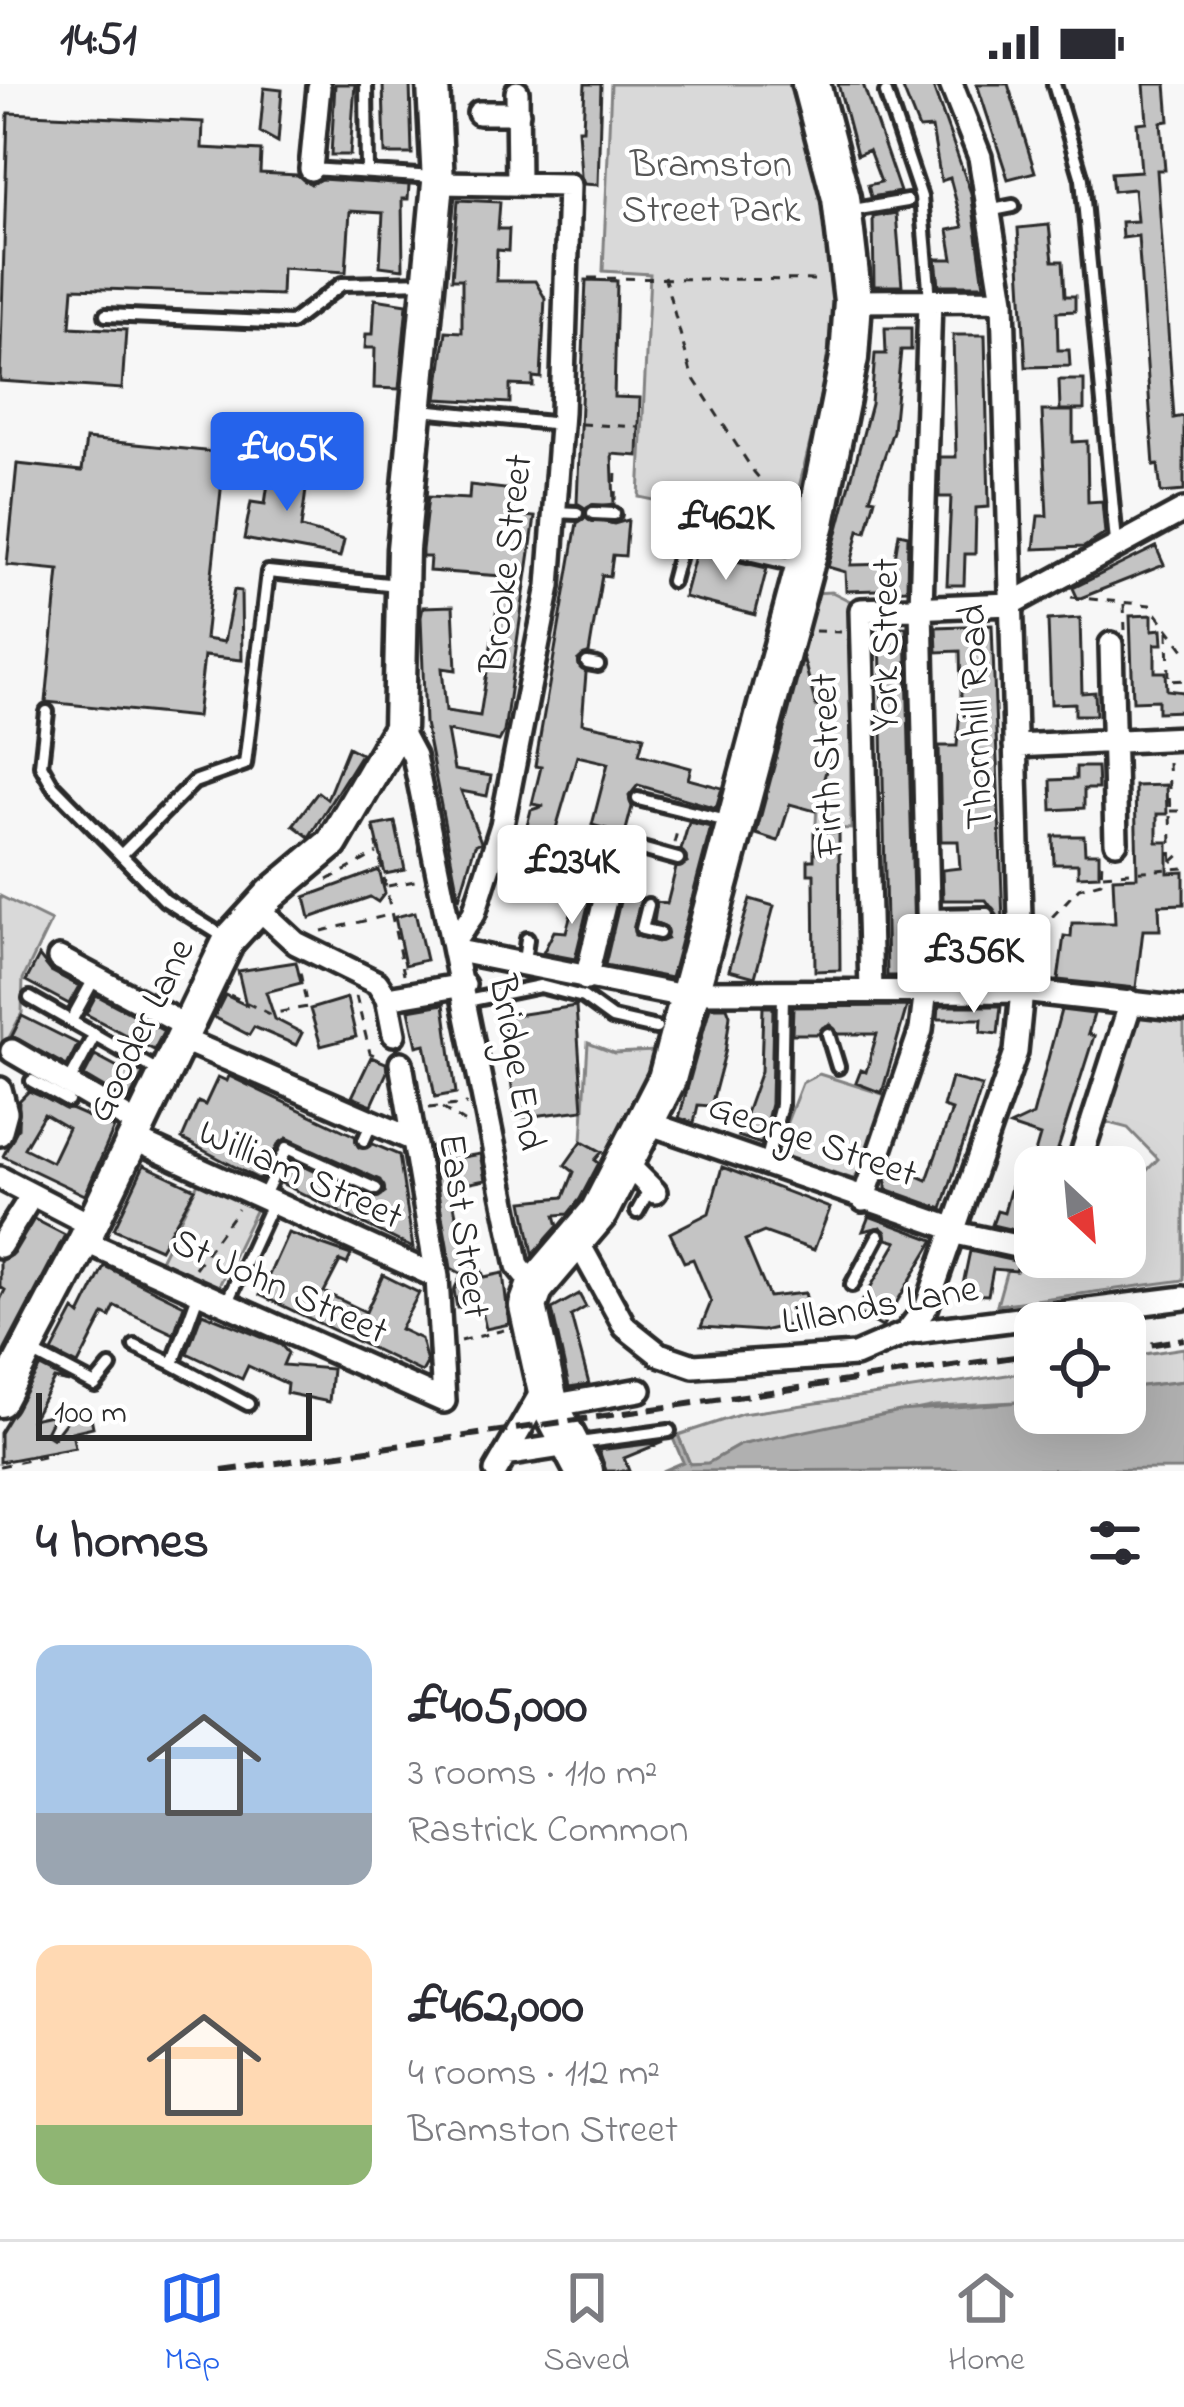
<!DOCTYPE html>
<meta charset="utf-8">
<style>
:root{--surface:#fff;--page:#f2f2f3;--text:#2b2b33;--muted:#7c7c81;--line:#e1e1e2;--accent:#2563eb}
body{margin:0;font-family:"Indie Flower",sans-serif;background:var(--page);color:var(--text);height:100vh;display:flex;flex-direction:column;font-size:45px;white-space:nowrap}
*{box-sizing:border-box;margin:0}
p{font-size:39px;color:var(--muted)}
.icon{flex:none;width:66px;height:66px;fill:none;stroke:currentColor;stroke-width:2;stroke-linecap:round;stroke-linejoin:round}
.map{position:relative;height:1387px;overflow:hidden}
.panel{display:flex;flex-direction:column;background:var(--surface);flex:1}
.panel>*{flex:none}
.needle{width:78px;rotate:154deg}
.buttons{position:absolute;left:1014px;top:1062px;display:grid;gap:24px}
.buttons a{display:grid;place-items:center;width:132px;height:132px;border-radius:24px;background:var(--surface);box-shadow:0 12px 48px #0002;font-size:60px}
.scale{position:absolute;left:36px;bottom:30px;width:276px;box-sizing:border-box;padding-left:12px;border:6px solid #2b2b2b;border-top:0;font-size:33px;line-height:42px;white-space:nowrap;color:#2b2b2b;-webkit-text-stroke:9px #fff;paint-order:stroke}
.price{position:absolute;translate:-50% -102px;padding:0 27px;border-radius:12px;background:#fff;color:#222;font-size:39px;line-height:78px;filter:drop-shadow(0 3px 6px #0008)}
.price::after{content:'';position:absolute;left:50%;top:72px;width:36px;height:27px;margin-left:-18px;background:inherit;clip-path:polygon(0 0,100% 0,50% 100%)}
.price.current{background:var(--accent);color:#fff}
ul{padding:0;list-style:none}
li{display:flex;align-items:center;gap:36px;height:300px;padding:0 36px}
li span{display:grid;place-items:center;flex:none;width:336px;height:240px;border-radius:24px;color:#555}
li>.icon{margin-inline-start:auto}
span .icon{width:144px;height:144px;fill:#fffc;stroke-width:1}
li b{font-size:51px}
h2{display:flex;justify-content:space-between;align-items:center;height:144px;padding:0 36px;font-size:51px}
.status{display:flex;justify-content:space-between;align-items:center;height:84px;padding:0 60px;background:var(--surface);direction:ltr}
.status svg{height:33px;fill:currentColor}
.tabs{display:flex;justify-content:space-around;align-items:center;height:168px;border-top:3px solid var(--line);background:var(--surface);font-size:33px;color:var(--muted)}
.tabs a{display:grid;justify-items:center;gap:6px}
.tabs .current{color:var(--accent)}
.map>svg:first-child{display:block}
</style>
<div class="status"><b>14:51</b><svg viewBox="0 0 49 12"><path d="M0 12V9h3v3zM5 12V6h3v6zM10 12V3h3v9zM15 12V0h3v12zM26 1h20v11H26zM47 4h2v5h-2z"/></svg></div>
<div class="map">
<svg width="1184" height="1387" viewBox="0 0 1184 1387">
<rect width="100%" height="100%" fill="#f7f7f7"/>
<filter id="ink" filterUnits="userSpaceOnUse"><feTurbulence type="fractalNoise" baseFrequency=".00833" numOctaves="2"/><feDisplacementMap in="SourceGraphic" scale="24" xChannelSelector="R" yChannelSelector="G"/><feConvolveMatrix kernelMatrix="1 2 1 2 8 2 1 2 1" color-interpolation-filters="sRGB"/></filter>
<g filter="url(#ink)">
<path fill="#d9d9d9" stroke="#828282" stroke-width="3" d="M611 0H789C803 53 826 106 831 161 841 257 811 352 789 444L639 413 650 190 603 187Z
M832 508 850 517 851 745 816 743C815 697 839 674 829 625L816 622 798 566 813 509Z
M0 812 51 837 23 895 22 929 2 967Z
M1140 929 1184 935V1196L997 1221 1007 1185 1016 1187 1019 1174 1057 1182 1061 1173H1125V1109L1158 1075 1128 1044 1105 1038Z
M588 959 614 969 655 967 636 1026 610 1072 582 1057Z
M819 990 889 1012 864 1081 853 1095 775 1069 802 999Z
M199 1097 256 1125 218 1204 160 1176Z
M1184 1264V1297L1125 1304V1273Z
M1035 1287V1317L935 1322 740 1361 708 1379 690 1380 678 1351 742 1330Z"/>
<path fill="#b0b0b0" stroke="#7b7b7b" stroke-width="3" d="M1184 1297V1385L662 1387 683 1378 672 1352 678 1351 690 1380 708 1379 740 1361 900 1327 1035 1317V1329H1125V1304Z"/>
<path fill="#c4c4c4" stroke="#2b2b2b" stroke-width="3" fill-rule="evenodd" d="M335 0H355L350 71H331Z
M383 0H410L412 70H385Z
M585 0H601L598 101 584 100 581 92 578 45H583Z
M838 0H863L900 108 871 113 868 101 881 98 869 66 857 71Z
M901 0H932L971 109 984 201H939L936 175H953L948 146 963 143 950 94 941 97 932 44 919 45Z
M977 0H1008L1035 88 1008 95Z
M1144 0H1166L1169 37 1161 38 1165 86H1157L1174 334 1184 332V407L1161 409 1158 381 1154 382 1138 152 1122 154 1121 138 1137 137 1134 105 1113 107 1111 89 1141 87 1137 39 1147 38Z
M264 4 282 6 278 58 260 48Z
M8 29 203 38 202 64 261 67 260 89 297 91 311 100 321 95 409 101 408 115H402L403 185 380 182 383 129 350 127 346 188 282 184 281 211 73 204 70 243 126 246 122 305 0 297Z
M458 116 500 118 498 145H509L508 167 497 166 496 197H535L545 214 541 294 533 293V302L510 301V319L437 315 446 247 462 248V195H452Z
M896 129 902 202H874L873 133Z
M1049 141 1053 177H1063L1065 212H1075V227L1057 228 1058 266H1069L1070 282 1026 283 1018 144Z
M586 196 617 197 614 313 640 314 638 372 612 370 614 420 585 424 577 419Z
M375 215 407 220 399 305 374 304 375 264H365L366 250H373Z
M885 244H911V266H901L893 347 870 414 875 415 866 448 859 446 851 481 894 480 899 449 908 451 907 505 846 507 845 488 828 483 871 320 875 270H886Z
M953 251H985L989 423 976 424 975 470H965L964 501H947L951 413H939L940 373H956Z
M1059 296H1084V326H1060Z
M1042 327H1073V358L1087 357 1088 418 1102 417 1105 450 1084 463 1034 465 1038 432H1047Z
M312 343 337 344 334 376 309 374Z
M86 355 225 369 205 555 224 558 234 506 241 507 242 576 204 572 197 633 46 618 59 486 7 481 17 380 82 387Z
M271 378 309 383 301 444 344 456 340 473 244 455 251 418 265 420Z
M470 401 514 406 512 431 535 433 504 648 499 657 447 647 454 686 491 692 487 712 461 707 481 758 475 761 459 815 425 639 421 533 423 523 453 522 456 586 442 584 446 627 480 632 502 492 429 487 430 473H422V466L428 413 469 415Z
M585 434 614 440 628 436 625 472 613 471 610 492 602 491 589 569 578 576 586 589 582 639 644 652 639 670 691 684 688 695 722 704 716 724 638 701 629 712 632 723 625 750 592 741 608 679 577 672 548 772 521 765 531 726 544 722 532 720 541 683 535 682 577 439Z
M1156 463 1164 481 1078 515 1073 504Z
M696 468 767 484 755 531 684 513Z
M1152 531V546L1162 545 1163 560H1155V588H1166L1167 606 1184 608V627L1158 628V616L1133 617 1130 532Z
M1080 534 1082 609 1095 608 1096 631H1075V619L1051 620 1048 536Z
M992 541 1005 891 945 892 944 847 950 846V863H980V846H987L997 831 986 816H943L942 786 960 784 958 757H941L939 662H957L961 612 960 567 937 568 936 543Z
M906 543 915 892H887L880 544Z
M803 573 816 622 828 625 834 658 815 727 790 720 778 757 756 750Z
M348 663 361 670 309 753 293 741 318 708 327 715Z
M1076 683H1097L1098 705H1084V724L1052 726 1051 696 1076 695Z
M1166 701 1167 730H1157V758H1168V789L1184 788V820L1159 821 1160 846H1143L1136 904 1058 896 1064 852 1071 853 1072 839H1115L1113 794 1137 793 1135 702Z
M395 738 405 786 385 790 374 742Z
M689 738 711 743 671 894 605 881 622 809 642 814 635 851 657 858 667 855 666 843 654 838 657 818 667 820 676 784 687 779 681 766Z
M839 748 840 886 815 887 814 790H808V776H814V749Z
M1053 752H1084L1085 769H1099V791L1078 792V780H1054Z
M379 786 385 809 378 818 370 813 310 834 305 813Z
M580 798 593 801 575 875 543 869 554 847 566 848Z
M750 815 774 822 755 893 729 886Z
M415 828 426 876 405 881 395 833Z
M39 872 51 887 79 902 69 920 26 897Z
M296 878 301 899 266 908 275 935 302 949 296 961 254 943 249 951 214 933 225 911 246 921 238 887Z
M96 911 164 947 154 966 86 930Z
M347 914 356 953 321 962 310 925Z
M444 920 456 1009 435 1013 425 960 417 962 409 926Z
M576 922 583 1026 516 1034 503 933Z
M907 922 882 1009 856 999 861 986 866 988 877 950H838L829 940 818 950H792L793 923Z
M939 922H1001L998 950 981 948 982 935H938Z
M710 923H727L730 931 725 969 711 1022 698 1021 694 1039 679 1034Z
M763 923H773L771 1020 761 1060 738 1052 761 987Z
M1061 926 1094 930 1088 950 1094 952 1058 1065 1067 1068 1063 1083H1031L1040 1052 1010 1042 1033 1031Z
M22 932 78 960 67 982 12 952Z
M95 971 127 988 131 982 143 990 128 1018 84 992Z
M371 973 386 979 387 988 372 1021 352 1013Z
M229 992 355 1052 359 1064 373 1060 399 1071 413 1164 281 1099 292 1077 373 1114 385 1108 380 1096 287 1054 278 1060 260 1096 182 1055 198 1018 205 1021 218 993 227 997Z
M951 994 982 1002 942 1125 886 1105V1095L891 1080 927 1096 952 1026 943 1023Z
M29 1007 114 1044 85 1111 3 1072 18 1044 19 1017ZM44 1030 68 1044 52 1078 24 1064Z
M582 1057 602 1068 595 1076 599 1079 580 1115 568 1130 555 1131 558 1142 533 1170 523 1117 564 1113 574 1088 565 1081Z
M441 1061 445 1076 480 1070 485 1096 451 1103 452 1111 464 1170 474 1167 484 1193 503 1189 509 1240 486 1245 481 1223 457 1224 454 1206 462 1190 451 1184 430 1063Z
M144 1081 195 1105 160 1165 114 1145Z
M722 1083 830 1124 814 1166 764 1148 745 1156 769 1213 805 1209 812 1236 762 1247 701 1243 711 1218 693 1175 684 1178 670 1149 709 1129Z
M1013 1095 1035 1101V1151L992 1141 997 1127 1004 1129Z
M869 1132 934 1156 882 1243 856 1228 897 1158 887 1155 881 1143 863 1147Z
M34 1135 65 1151 0 1275V1216L5 1206 0 1203V1177L13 1170Z
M288 1149 351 1171 347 1180 340 1177 324 1208 366 1228 383 1191 419 1209 400 1245 421 1255 427 1279 422 1288 260 1211Z
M970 1167 1019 1178 1016 1187 993 1185 988 1211 961 1210Z
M104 1182 184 1221 174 1250 115 1222 110 1233 104 1230 78 1281 52 1268 74 1226 80 1231Z
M579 1210 586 1223 571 1232 589 1300 569 1303 552 1225Z
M202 1229 281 1261 288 1269 283 1281 332 1285 329 1318 286 1309 287 1300 248 1282 242 1295 187 1269Z
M40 1283 69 1298 54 1295 32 1335 55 1330 45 1350 53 1355 75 1326 89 1323 93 1343 72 1348 75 1364 0 1378V1349Z
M663 1358 624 1374 629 1387H606L599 1366Z"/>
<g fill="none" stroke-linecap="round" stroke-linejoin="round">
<defs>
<path id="lane" d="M366 0 367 89
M1054 0 1082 95 1116 458
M886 9 921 113 930 215
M311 85 434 93
M993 126 1013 122
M847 127 907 117
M106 231 291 239 342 200 427 198
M421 326 561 340
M554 428 577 429
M593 429 614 430
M672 497 683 455 800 482
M587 579 598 581
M47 628 41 681 53 702 165 816 226 854
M638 715 727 737
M638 764 678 775
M124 768 194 698 245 680 268 488 398 501
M648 821 642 845 659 849
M928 831 987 830
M524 878 527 855
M30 914 160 988
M467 917 540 902 583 913 612 934 656 944
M71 937 95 893
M828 950 838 983
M32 997 68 1017
M68 1000 95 950
M364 1056 372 1038
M766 1079 781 1021 783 909
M263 1113 287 1064 376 1105
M637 1128 650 1104
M852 1201 878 1152
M199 1208 173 1280 248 1320
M226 1220 272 1120
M135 1262 173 1280
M32 1268 95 1301 110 1283
M579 1359 669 1347"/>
<path id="street" d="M517 8 518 100
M479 29H518
M311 85 319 3
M438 99 569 101 562 329 549 502 502 741 474 829 455 856
M853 217 1003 216
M1111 560 1116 758
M399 644 414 672 518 1182 535 1203
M1015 662 1184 654
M257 823 296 859 377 899 387 914 394 950
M458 867 689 913
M59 874 186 942
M586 895 608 804
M930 906 921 524 930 215
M871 907 861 526 1011 520 1184 426
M691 908 1022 907 1184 925
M387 914 464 901
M179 954 414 1056
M12 967 140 1042
M0 1005 6 1028 0 1050
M648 1039 952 1144
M133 1055 437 1193
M627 1080 655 1108
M1078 1083 1131 918
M0 1094 91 1141
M863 1116 921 946 926 906
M951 1148 1035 1166
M84 1157 444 1317 437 1193 401 979
M578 1158 625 1243 659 1270 694 1282 855 1271 906 1249 1184 1214
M0 1162 32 1111
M906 1249 927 1222 1016 968 1022 907 1003 216 980 73 951 0
M550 1322 640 1306
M505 1371 569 1361
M496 1387 544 1304"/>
<path id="secondary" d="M0 1317 84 1157 229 856 271 810 332 759 399 644 403 465 438 99 433 0"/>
<path id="primary" d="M584 1387 550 1322 528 1222 535 1203 599 1128 667 995 816 439 849 274 853 217 841 114 811 0"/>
</defs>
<use href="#lane" stroke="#2b2b2b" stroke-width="20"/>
<use href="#street" stroke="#2b2b2b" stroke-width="30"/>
<use href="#secondary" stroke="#2b2b2b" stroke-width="39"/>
<use href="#primary" stroke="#2b2b2b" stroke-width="45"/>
<path stroke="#2b2b2b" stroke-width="3" stroke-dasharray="9 9" stroke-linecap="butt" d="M664 192 692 292 754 388 791 432
M589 194 820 196
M581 340 639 343
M615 416 616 384
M1071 513 1150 521 1184 566
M1124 520 1125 546
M815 547 841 548
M1168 547 1169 597 1184 596
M1168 678 1172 784
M1170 727H1184
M373 741 404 890
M674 759 678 744
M1172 778 1184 767
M1103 790 1184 784
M328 796 377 769
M388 802 420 796
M1040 846 1079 804 1101 798 1102 774
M322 847 389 831
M230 911 270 930 307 923 299 883
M356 912 370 969 379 973
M429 1024 467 1020
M442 1024 469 1041
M195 1184 238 1125
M461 1257 504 1246
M0 1382 53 1371"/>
<use href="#lane" stroke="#fff" stroke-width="10"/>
<use href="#street" stroke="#fff" stroke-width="21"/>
<use href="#secondary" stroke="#fff" stroke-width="30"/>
<use href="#primary" stroke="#fff" stroke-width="36"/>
<path stroke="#2b2b2b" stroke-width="6" stroke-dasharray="18 9" stroke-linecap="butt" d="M1125 1265 1184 1255
M222 1387 1035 1270"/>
</g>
</g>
<g text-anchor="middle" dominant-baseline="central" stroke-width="9" stroke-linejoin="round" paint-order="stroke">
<g font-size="39" fill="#565656" stroke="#fff">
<text x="711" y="82">Bramston<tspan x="711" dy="45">Street Park</tspan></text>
</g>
<g font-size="39" fill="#2b2b2b" stroke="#fff">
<text transform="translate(508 480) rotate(-83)">Brooke Street</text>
<text transform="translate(887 561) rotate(-90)">York Street</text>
<text transform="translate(978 633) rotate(-92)">Thornhill Road</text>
<text transform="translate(829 681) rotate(-92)">Firth Street</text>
<text transform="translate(142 947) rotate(-64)">Gooder Lane</text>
<text transform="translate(515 979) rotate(80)">Bridge End</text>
<text transform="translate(812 1058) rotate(19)">George Street</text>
<text transform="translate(300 1092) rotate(24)">William Street</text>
<text transform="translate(462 1142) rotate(82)">East Street</text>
<text transform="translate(279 1204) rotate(24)">St John Street</text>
<text transform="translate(880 1223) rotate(-10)">Lillands Lane</text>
</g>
</g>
</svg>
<div class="buttons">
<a><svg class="needle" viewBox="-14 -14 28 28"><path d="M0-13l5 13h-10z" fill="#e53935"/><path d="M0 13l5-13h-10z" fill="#7c7c81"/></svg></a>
<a><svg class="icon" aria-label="locate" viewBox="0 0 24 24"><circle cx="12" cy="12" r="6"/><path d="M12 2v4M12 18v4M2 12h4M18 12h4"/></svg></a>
</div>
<div class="scale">100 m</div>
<b class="price current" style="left:287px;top:430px">£405K</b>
<b class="price" style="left:726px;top:499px">£462K</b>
<b class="price" style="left:572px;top:843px">£234K</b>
<b class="price" style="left:974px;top:932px">£356K</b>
</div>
<section class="panel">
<h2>4 homes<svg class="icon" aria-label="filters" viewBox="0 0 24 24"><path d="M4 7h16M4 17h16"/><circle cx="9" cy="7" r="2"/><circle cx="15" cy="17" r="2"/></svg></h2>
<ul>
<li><span style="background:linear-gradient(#a9c7e8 70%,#9aa5b1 0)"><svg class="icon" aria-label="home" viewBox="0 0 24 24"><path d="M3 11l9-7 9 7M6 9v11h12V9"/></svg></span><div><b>£405,000</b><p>3 rooms · 110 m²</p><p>Rastrick Common</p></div></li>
<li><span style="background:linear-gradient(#ffd9b3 75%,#8fb573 0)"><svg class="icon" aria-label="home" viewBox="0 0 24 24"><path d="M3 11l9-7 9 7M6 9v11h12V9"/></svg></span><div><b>£462,000</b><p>4 rooms · 112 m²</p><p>Bramston Street</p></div></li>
</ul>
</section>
<nav class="tabs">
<a class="current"><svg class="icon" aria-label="map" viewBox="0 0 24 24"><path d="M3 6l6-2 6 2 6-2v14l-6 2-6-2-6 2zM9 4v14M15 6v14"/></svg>Map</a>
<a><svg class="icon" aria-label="saved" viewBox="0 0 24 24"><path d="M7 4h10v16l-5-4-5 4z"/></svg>Saved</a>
<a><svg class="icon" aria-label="home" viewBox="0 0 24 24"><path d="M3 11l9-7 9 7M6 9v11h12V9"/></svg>Home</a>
</nav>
